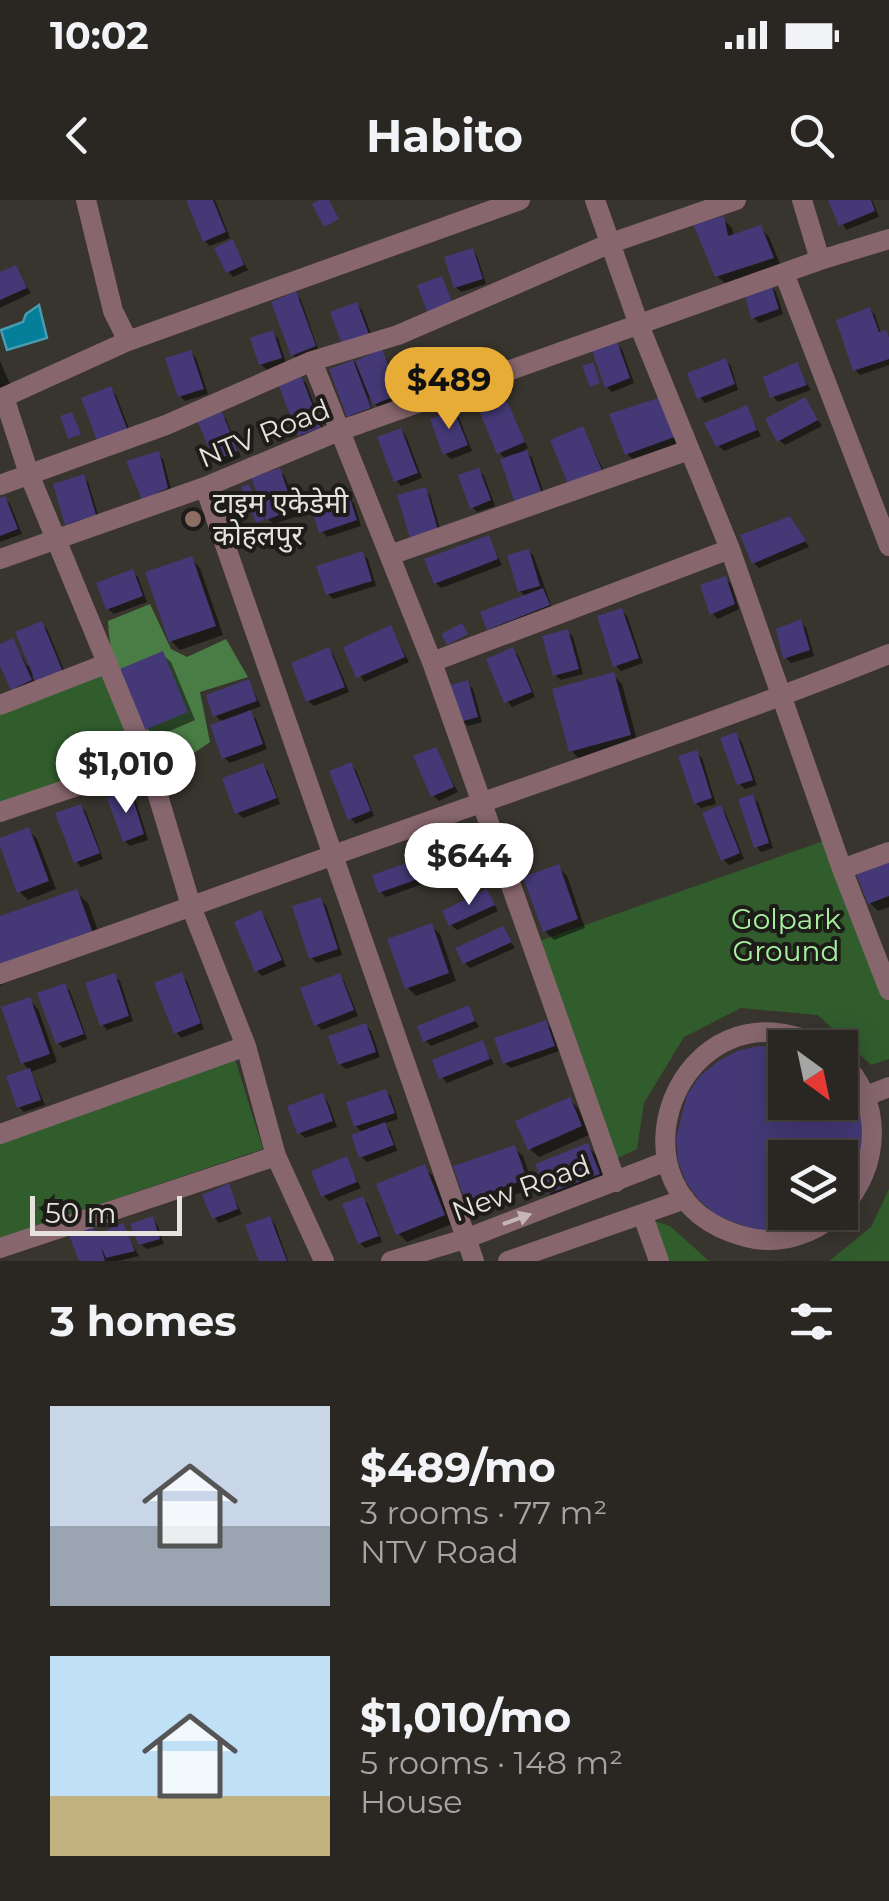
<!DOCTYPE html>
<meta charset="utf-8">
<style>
:root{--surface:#2a2722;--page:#322f2a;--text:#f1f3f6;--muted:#a5a5a5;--line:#464440;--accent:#e6ac36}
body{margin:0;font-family:Montserrat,"Noto Sans Devanagari",sans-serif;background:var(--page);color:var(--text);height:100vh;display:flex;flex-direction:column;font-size:38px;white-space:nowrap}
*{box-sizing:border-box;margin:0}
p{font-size:32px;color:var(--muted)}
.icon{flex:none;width:55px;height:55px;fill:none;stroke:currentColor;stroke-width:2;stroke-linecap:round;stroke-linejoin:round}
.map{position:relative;height:1061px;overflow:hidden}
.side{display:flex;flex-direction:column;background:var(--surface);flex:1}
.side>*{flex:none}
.needle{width:65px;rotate:147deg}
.controls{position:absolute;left:768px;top:830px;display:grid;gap:20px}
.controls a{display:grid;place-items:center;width:90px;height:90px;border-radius:0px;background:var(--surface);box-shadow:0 5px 25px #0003,0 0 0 2px var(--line);font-size:50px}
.scale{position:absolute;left:30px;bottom:25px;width:152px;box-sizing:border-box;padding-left:10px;border:5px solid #e6e3df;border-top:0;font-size:28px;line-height:35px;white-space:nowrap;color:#e6e3df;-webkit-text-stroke:8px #1e1c19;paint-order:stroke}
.price{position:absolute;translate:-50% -85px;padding:0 22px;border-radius:35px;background:#fff;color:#222;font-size:32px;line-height:65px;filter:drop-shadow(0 2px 5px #0008)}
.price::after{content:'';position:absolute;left:50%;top:60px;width:30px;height:22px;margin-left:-15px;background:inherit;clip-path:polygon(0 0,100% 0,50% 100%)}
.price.on{background:var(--accent);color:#111}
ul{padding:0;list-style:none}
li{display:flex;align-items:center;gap:30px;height:250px;padding:0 50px}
li span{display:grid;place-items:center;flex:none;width:280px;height:200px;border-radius:0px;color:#555}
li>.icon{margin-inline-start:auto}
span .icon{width:120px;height:120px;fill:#fffc;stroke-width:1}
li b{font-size:42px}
h2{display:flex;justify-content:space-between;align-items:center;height:120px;padding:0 50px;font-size:42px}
.status{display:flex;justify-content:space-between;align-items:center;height:70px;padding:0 50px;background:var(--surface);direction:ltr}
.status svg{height:28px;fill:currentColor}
header{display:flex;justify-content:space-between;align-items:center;height:130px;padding:0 50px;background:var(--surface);font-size:45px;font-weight:700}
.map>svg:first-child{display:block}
</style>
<div class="status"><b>10:02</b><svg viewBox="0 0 49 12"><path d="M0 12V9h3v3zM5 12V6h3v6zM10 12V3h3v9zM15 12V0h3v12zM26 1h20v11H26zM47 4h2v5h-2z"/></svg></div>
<header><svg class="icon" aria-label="back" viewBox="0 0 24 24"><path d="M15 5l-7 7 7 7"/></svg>Habito<svg class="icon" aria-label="search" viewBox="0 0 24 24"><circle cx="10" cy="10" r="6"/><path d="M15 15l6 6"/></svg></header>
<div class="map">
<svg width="889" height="1061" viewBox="0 0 889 1061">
<rect width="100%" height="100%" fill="#38342e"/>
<path fill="#315d2d" d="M103 467 141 561 0 608V507Z
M832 638 889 800V859L871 865 818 815 741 808 684 837 644 903 637 949 614 960 531 744Z
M235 859 263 949 0 1038V944Z
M889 989V1061H829L871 1027Z
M651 1020 670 1026 709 1061H666Z"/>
<path fill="#4a7c45" d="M150 404 171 449 187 457 226 439 248 477 200 492 210 542 165 573C134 530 110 474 108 421Z"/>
<path fill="#057e9a" stroke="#489caf" stroke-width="2.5" d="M39 105 47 138 7 150 1 130 23 122 26 114Z"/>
<path fill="#0007" d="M188 0H215L230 38 210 46 205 41Z
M831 0H872L879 17 846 30Z
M723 19 732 28 734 37 761 28 769 37 781 66 726 84 717 76Z
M232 42 248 70 233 77 228 71Z
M472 50 477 56 486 84 461 92 456 87Z
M15 68 31 93 0 108V75Z
M771 87 776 92 783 114 759 123 753 117Z
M296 94 301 100 319 152 298 160 293 155Z
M357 105 362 110 374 142 351 151Z
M870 109 875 115 881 134 889 136V165L860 175 855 170Z
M272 133 278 138 286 163 267 170 261 164Z
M616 144 622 149 634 183 612 192 607 187Z
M381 152 386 158 403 199 380 209 368 197 374 213 354 221 349 215 332 171Z
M191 153 196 158 208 194 185 201 180 196Z
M0 161 13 191 0 197Z
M726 161 731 166 738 190 705 203 700 197Z
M796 165 811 190 778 202 773 196Z
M300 178 306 183 325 233 305 240 300 235Z
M110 189 116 195 133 239 106 250Z
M664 199 687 244 636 262 627 254Z
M805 200 822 226 785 245 779 240Z
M507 204 528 248 524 250 532 258 547 303 499 252Z
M746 208 761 236 724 251 718 245Z
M220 213 226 219 241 257 222 265 216 259Z
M454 213 459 218 472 251 451 259 445 253Z
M583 229 606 275 576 288Z
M401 230 406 236 422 278 401 286 396 280Z
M158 254 163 259 172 293 150 304Z
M478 270 484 276 495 306 477 312 472 307Z
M279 271 285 276 298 316 274 324 268 319Z
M83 277 88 282 100 321 73 329 68 324Z
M425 290 430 295 443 339 418 346Z
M349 298 354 303 361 326 327 337 322 331Z
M5 299 10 304 22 334 0 342V301Z
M240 308 245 317 238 321 232 311Z
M795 325 809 347 759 368 754 363Z
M488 337 502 365 441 388 436 383Z
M529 351 534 357 553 411 494 434 489 428 526 397 520 391Z
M362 354 368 359 376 386 333 399 328 394Z
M191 359 200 368 223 435 180 450 171 441Z
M132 372 138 377 147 402 114 414 108 409Z
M725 378 731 384 739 409 718 419 712 413Z
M622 411 627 416 643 463 621 471 615 465Z
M801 422 806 428 814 456 791 463 786 458Z
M41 424 47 429 67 477 44 487 31 474 36 486 18 494 0 460V447L13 441 27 466 31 465Z
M391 428 409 462 364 482 346 448Z
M568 432 573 437 583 474 561 480 555 475Z
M329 450 334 456 349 492 314 506 308 501Z
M513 450 518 455 535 497 512 507 507 501Z
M162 454 171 462 195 520 156 537 147 528Z
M613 475 622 484 638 544 580 560 572 551Z
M249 482 261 506 248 511 256 519 267 549 230 563 224 557 223 523 215 515Z
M467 483 473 489 482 522 468 526 462 520Z
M735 535 741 541 757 585 745 589 740 584Z
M435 550 458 592 439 601 433 595Z
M696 553 702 558 716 604 701 608 696 603Z
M350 565 356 570 374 616 356 624 350 618Z
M263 566 268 571 280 604 243 618 237 612Z
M130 593 135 598 148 640 130 646 125 641Z
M752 597 758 602 773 648 761 652 756 646Z
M81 606 86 612 103 659 81 667 76 661Z
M721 608 726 614 744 659 729 665 723 659Z
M28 630 37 639 56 689 28 700 19 691Z
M420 660 431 681 386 697 380 691Z
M889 661V707L878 711 870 703Z
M558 667 567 676 585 728 554 740 545 731Z
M76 692 88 703 104 748 0 785V719Z
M487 692 498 711 457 730 451 725Z
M320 700 326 705 342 755 317 763 311 757Z
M260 713 266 719 286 766 262 776 257 771Z
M431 726 440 734 456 781 416 796 407 787Z
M503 729 515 748 470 768 465 763Z
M181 775 187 781 204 829 181 838 176 832Z
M339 775 344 781 358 816 322 830 316 824Z
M114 776 120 781 133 821 107 830 102 824Z
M64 786 70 791 87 839 63 848 58 843Z
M29 800 38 809 57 862 31 872 45 905 24 912 19 907 30 871 23 863Z
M468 808 479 827 431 846 426 841Z
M545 823 551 828 559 851 511 868 505 863Z
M365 825 371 831 380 857 346 869 340 864Z
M482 843 494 864 447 883 442 877Z
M386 891 391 897 398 919 383 924 390 930 397 951 367 962 362 957 363 933 356 926Z
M323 896 328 902 337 927 305 938 299 932Z
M569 900 578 908 589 935 539 957 530 949Z
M587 946 596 955 607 983 558 1002 549 993Z
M514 948 523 956 534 988 476 1008 467 1000Z
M346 959 361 988 329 1001 323 995Z
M424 967 433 976 452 1024 407 1042 398 1033Z
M228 986 242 1014 219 1023 214 1017Z
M362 999 368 1004 382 1042 365 1048 360 1043Z
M152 1019 157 1024 164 1044 147 1049 141 1044Z
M269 1019 275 1024 288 1061H262Z
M91 1026 98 1037 122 1026 139 1056 118 1061H81Z"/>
<path fill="#443976" d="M186 0H213L226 32 203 42Z
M319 0H329L339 19 324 27 312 4Z
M828 0H871L875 11 839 26Z
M724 16 728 36 761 25 774 58 715 77 693 24Z
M233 39 244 65 226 73 214 48Z
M473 48 483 79 454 88 444 57Z
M16 65 27 88 0 100V72Z
M442 76 454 107 429 117 417 85Z
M771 84 779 109 751 119 745 95Z
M296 91 316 146 291 156 271 102Z
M357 102 370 137 343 147 330 112Z
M870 107 879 132 886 130 889 137V159L853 171 836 120Z
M273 130 282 158 259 165 250 138Z
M617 141 630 178 605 188 591 148Z
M382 149 400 194 373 205 355 161Z
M191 150 204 189 178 197 165 158Z
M726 158 735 184 697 199 687 173Z
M353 160 371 208 347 217 329 169Z
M593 162 600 183 590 187 582 166Z
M797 162 807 185 770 198 763 177Z
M301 175 321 228 298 236 278 184Z
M111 186 129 234 99 246 81 198Z
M664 196 680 235 625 255 609 214Z
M805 197 818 220 777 242 765 219Z
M507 201 525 242 497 254 480 213Z
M747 205 757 230 716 247 704 223Z
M221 210 238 251 214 261 197 220Z
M454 210 468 245 443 255 430 219Z
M72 212 81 234 68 239 60 216Z
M583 226 602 270 568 284 550 240Z
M401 228 418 273 394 282 377 237Z
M527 250 543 297 516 306 500 259Z
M159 251 168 288 142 300 126 261Z
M280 268 294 310 266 320 251 277Z
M479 268 491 300 470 309 458 275Z
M84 274 96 315 65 325 53 284Z
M249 284 264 320 256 323 241 287Z
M426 287 439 334 411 342 397 295Z
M349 295 357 320 319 333 311 307Z
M5 296 18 329 0 336V298Z
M790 316 806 341 752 364 740 335Z
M489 335 498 359 434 384 424 359Z
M529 349 540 386 518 392 507 355Z
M363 351 372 381 326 395 316 366Z
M192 356 216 426 169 442 145 372Z
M133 369 143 396 106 410 96 383Z
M726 376 735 404 710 415 700 385Z
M543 388 550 405 487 430 480 412Z
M622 408 639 458 613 467 597 416Z
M801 419 810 450 783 459 776 429Z
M42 421 63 472 36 483 15 432Z
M462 423 468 434 447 445 441 434Z
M391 425 405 457 356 478 343 447Z
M568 429 579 469 553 476 542 436Z
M13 438 32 480 11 490 0 466V444Z
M329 447 345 487 306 502 291 463Z
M513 447 532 492 504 503 486 459Z
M163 451 188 512 145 530 120 469Z
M614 472 631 535 569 552 552 489Z
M249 479 257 501 213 517 206 495Z
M468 480 478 517 460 522 450 485Z
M251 510 263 544 222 559 210 525Z
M736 532 753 580 737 585 720 538Z
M436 547 454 587 431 597 413 556Z
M697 550 712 598 694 604 678 556Z
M351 562 371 611 348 620 329 571Z
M263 563 277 598 235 614 222 578Z
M130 590 144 634 123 642 107 598Z
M753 594 769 643 754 648 738 599Z
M81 604 100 653 74 663 55 613Z
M721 605 740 653 721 661 702 613Z
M29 627 49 681 17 693 0 646V638Z
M421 658 427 676 378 693 372 675Z
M889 658V696L868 704 855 671Z
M559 664 578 719 543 732 523 677Z
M77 689 94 736 0 769V716Z
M487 689 495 705 449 726 442 711Z
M321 697 338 749 309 759 292 706Z
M261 710 282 760 255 772 234 722Z
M432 723 449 773 405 789 387 739Z
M503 726 512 742 463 764 455 748Z
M182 772 201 823 174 834 154 783Z
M115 773 129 816 100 826 85 783Z
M340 773 354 810 314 826 300 788Z
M65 783 84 834 56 844 37 793Z
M30 797 50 854 21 864 1 807Z
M469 805 475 821 423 842 417 826Z
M546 820 555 846 503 864 494 838Z
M366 823 376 852 338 865 328 836Z
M483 840 490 859 439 879 432 860Z
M759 846 785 847V902H840V876L853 896 861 917 863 939 861 961 840 1000V958H785V1012H829L802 1026 780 1031H758L716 1015 699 1000 686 982 678 961 676 938 687 895 700 876 717 862 737 851Z
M30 868 41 900 17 908 6 876Z
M386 889 395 913 354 927 346 902Z
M323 893 333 921 297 934 287 906Z
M570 897 582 926 528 950 515 921Z
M385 922 394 945 359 958 351 935Z
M588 943 600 974 547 994 535 964Z
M515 945 527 979 465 1001 453 966Z
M347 956 357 982 321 997 311 971Z
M425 964 445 1015 396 1035 376 984Z
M229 983 238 1009 212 1019 202 995Z
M363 996 379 1036 358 1044 342 1004Z
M153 1016 160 1039 139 1045 130 1024Z
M270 1016 287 1061H259L245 1025Z
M92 1023 96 1035 123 1023 135 1051 106 1058 101 1047 105 1061H79L68 1033Z"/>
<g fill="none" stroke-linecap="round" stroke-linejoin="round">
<path stroke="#87666e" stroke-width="20" d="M86 0 113 111 128 141
M595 0 639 125 730 349 842 669 889 790
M802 0 820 60
M784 73 889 346
M312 161 432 462 616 982
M4 197 29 274 148 562 192 709 246 846 276 956 324 1061
M0 199 128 141 520 0
M0 285 166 225 312 161 398 135 611 43 736 0
M205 287 474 1061
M390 355 689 250
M0 359 205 287 339 231 820 60 889 39
M432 462 730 349
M0 505 108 463
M0 612 148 562
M842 669 889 652
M0 774C138 727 275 675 413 627 572 570 732 517 889 454
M824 848C679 771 593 999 746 1037 780 1046 813 1034 839 1012
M840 859C885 905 880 966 840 1011
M866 896 889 887
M0 934 246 846
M643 1016 659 1061
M0 1048 276 956
M391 1061 465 1039 667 961
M508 1061 685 999"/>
</g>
<defs><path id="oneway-solid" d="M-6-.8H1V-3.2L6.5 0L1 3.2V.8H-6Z" transform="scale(2.5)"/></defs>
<use fill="#c5b7b7" href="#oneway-solid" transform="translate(517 1019) rotate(-20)"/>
<circle fill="#8d6e63" stroke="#1e1c19" stroke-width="4" cx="193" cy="319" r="10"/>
<g text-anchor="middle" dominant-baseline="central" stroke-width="8" stroke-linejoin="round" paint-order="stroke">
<g font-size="28" fill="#e6e3df" stroke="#1e1c19">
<text transform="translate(264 233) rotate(-22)">NTV Road</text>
<text transform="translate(521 988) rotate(-20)">New Road</text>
</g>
<g font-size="28" fill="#e6e3df" stroke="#1e1c19" text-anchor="start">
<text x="213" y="303">टाइम एकेडेमी<tspan x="213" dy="32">कोहलपुर</tspan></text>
</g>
<g font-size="28" fill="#a8f09f" stroke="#1e1c19">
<text x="786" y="719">Golpark<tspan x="786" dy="32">Ground</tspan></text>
</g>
</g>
</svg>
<div class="controls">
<a><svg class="needle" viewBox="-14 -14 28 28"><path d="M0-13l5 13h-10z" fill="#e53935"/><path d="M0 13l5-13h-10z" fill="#a5a5a5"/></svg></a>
<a><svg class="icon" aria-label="layers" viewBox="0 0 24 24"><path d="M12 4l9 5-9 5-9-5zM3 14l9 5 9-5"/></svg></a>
</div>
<div class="scale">50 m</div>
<b class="price on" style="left:449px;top:232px">$489</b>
<b class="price" style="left:126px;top:616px">$1,010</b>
<b class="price" style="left:469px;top:708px">$644</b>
</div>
<section class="side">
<h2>3 homes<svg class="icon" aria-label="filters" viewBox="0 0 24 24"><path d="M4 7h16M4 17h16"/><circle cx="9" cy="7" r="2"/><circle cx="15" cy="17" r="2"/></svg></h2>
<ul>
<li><span style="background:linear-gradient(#c9d6e8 60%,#9aa5b1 0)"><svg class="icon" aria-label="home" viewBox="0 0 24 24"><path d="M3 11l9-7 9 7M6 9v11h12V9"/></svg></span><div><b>$489/mo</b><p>3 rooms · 77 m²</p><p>NTV Road</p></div></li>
<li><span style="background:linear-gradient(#bfe0f5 70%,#c2b280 0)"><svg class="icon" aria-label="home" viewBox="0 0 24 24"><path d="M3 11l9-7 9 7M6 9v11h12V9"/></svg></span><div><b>$1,010/mo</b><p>5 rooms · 148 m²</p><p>House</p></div></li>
</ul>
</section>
